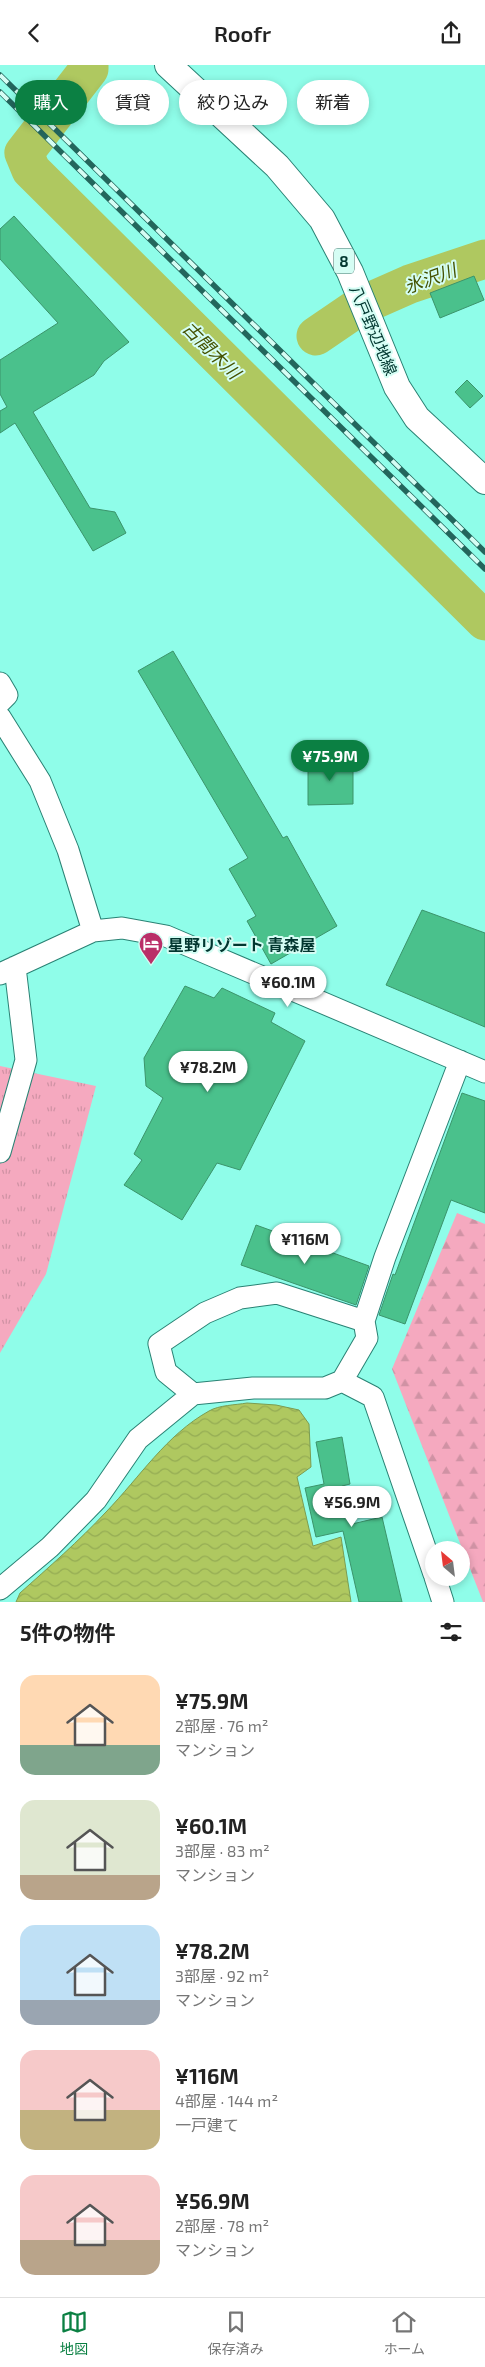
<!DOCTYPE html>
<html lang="ja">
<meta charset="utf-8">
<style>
:root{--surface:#fff;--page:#f6f6f6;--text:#222;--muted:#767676;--line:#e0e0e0;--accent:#0b8043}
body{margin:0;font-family:"Exo 2","Noto Sans JP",sans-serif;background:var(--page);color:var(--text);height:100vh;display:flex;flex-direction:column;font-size:19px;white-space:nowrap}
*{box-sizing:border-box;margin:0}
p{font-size:16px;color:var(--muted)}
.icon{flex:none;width:28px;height:28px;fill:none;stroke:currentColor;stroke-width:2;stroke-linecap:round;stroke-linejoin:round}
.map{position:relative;height:1537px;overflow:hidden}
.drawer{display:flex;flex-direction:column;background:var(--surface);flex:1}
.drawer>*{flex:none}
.hud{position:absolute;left:15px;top:15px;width:455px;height:45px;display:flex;gap:10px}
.needle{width:32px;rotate:332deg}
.controls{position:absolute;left:425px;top:1476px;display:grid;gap:10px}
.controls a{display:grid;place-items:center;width:45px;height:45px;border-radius:50%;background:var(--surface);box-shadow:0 2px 8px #0003;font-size:25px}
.price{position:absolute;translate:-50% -42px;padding:0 11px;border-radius:18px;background:#fff;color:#222;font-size:16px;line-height:32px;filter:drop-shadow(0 1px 2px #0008)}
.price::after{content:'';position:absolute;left:50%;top:30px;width:15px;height:11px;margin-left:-8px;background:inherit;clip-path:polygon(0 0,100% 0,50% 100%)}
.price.active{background:var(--accent);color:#fff}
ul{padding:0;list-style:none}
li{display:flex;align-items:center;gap:15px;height:125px;padding:0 20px}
li span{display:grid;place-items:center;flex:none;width:140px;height:100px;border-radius:15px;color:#555}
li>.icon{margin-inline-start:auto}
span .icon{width:60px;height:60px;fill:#fffc;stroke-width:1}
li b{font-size:21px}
h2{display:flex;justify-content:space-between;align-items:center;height:60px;padding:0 20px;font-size:21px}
.chip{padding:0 18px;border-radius:22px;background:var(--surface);box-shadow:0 2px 8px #0003;font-size:18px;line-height:45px}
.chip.active{background:var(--accent);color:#fff}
header{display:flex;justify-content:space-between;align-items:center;height:65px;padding:0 20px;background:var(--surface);font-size:22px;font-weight:600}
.tab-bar{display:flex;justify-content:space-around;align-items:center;height:70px;border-top:1px solid var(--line);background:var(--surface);font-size:14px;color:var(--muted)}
.tab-bar a{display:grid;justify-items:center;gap:2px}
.tab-bar .active{color:var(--accent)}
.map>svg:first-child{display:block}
</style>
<header><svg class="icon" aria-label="back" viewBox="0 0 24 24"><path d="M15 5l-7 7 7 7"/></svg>Roofr<svg class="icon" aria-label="share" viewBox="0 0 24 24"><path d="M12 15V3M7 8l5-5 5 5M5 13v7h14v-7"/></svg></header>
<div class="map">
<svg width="485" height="1537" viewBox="0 0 485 1537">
<defs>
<pattern id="forest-firs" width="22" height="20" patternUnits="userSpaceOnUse" patternTransform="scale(1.25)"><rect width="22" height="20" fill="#f5a9bf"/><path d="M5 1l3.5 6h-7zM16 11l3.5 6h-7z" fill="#d092a4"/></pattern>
<pattern id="park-tufts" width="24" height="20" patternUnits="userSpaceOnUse" patternTransform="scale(1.25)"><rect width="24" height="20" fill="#f5a9bf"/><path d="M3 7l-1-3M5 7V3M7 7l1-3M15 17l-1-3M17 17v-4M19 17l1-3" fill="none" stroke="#d092a4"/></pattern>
<pattern id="water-waves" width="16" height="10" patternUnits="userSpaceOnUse" patternTransform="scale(1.25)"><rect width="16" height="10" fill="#afc860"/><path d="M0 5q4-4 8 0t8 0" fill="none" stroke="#95ac54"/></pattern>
</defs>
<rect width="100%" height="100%" fill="#8ffde9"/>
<path fill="url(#forest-firs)" d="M457 1148 485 1159V1537H483L392 1304Z"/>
<path fill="url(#park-tufts)" d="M0 1001 96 1021 46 1209 0 1288Z"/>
<path fill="url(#water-waves)" stroke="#7b9c51" d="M247 1338 276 1340 299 1345 309 1359 311 1402 297 1412 313 1481 341 1472 351 1537H16L20 1528C49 1502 79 1476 106 1447 140 1412 166 1370 209 1346 219 1340 236 1340 247 1338Z"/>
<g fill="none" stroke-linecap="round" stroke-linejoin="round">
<path stroke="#afc860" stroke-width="39" d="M89 0V4L24 88 31 105 485 556
M376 234 410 219 485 194
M316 271 360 241"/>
</g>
<path fill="#4ac18c" stroke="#3b946b" d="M14 151 129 277 104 296 94 310 33 347 90 443 115 447 126 468 93 486 15 358 0 368V346L7 342 0 329V295L58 258 0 194V164Z
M474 211 484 235 440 253 430 228Z
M467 315 483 331 470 343 455 327Z
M173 586 283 773 287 771 337 861 271 899 247 856 256 851 229 804 248 793 138 606Z
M308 695H353V739L308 740Z
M422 845 485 868V962L386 920Z
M185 921 214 933 222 923 275 948 271 957 305 976 240 1105 217 1098 182 1155 124 1120 142 1095 134 1089 163 1033 146 1021 144 993Z
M462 1028 485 1036V1148L451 1135 405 1259 379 1250 393 1209 395 1210Z
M256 1160 369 1201 356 1240 241 1200Z
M342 1372 350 1419 342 1421 352 1459 382 1452 402 1537H359L343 1466 316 1472 305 1423 324 1419 316 1377Z"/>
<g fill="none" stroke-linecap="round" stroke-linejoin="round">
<defs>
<path id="minor" d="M0 618 7 630 0 637
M0 652 40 716 68 785 93 866
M0 909 93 866 122 863 166 871 485 1007
M0 1087 26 995 15 902
M342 1316 367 1273 364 1256 385 1192 460 996
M193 1329 166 1307 159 1279 205 1248 240 1233 277 1228 364 1256
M435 1512 443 1537
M0 1524 50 1482 96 1435 138 1374 193 1329 253 1323H325L342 1316 373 1332 434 1509"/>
<path id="major" d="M168 0 277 101 322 154 350 207 397 322 417 353 485 416"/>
</defs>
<use href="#minor" stroke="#2a8274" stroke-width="23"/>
<use href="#major" stroke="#2a8274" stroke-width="28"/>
<use href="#minor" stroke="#fff" stroke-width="21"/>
<use href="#major" stroke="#fff" stroke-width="26"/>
<defs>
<path id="rail" d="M0 10 485 487
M0 27 485 504"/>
</defs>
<use href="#rail" stroke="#23665c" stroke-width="5.5"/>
<use href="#rail" stroke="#d5fdf4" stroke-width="4" stroke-dasharray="11" stroke-linecap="butt"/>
</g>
<defs>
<symbol id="hotel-pin" viewBox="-11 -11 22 30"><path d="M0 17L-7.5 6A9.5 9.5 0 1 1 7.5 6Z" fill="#ba2f68" stroke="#d5fdf4"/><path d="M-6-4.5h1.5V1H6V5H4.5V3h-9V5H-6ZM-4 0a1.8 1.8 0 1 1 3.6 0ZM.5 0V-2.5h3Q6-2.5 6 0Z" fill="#fff"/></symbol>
</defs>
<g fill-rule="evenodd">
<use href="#hotel-pin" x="137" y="865" width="28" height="38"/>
</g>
<g text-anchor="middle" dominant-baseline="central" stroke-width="4" stroke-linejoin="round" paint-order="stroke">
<rect fill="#d5fdf4" stroke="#41726a" stroke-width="1" x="334" y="183.5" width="20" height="25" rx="4"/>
<g font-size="15" font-weight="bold" fill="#01362f">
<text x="344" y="196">8</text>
</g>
<g font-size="16" fill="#01362f" stroke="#d5fdf4">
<text transform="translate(374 265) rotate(67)">八戸野辺地線</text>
</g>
<g font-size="16" font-weight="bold" fill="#01362f" stroke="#d5fdf4" text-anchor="start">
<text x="168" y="879">星野リゾート 青森屋</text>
</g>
<g font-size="18" font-style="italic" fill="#445201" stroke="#d5fdf4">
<text transform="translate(430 213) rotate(-20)">氷沢川</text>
<text transform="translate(212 285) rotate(45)">古間木川</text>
</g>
</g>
</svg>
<div class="controls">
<a><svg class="needle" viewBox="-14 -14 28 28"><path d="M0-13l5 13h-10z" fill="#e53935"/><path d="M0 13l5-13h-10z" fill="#767676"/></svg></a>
</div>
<b class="price active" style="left:330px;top:717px">¥75.9M</b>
<b class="price" style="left:288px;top:943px">¥60.1M</b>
<b class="price" style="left:208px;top:1028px">¥78.2M</b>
<b class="price" style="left:305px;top:1200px">¥116M</b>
<b class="price" style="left:352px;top:1463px">¥56.9M</b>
<div class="hud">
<a class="chip active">購入</a>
<a class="chip">賃貸</a>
<a class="chip">絞り込み</a>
<a class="chip">新着</a>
</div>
</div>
<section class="drawer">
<h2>5件の物件<svg class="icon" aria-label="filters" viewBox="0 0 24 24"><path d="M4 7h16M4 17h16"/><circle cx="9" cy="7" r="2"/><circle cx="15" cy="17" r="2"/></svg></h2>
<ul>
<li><span style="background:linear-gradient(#ffd9b3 70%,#7fa58c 0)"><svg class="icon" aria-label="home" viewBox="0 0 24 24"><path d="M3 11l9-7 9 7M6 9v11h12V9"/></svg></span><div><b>¥75.9M</b><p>2部屋 · 76 m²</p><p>マンション</p></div></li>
<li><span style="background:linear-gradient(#dfe7d0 75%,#b9a48a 0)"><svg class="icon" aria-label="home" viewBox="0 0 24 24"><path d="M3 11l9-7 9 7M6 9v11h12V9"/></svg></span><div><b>¥60.1M</b><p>3部屋 · 83 m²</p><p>マンション</p></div></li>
<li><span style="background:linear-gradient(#bfe0f5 75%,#9aa5b1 0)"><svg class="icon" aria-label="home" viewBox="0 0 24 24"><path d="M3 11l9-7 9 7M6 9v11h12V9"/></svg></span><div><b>¥78.2M</b><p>3部屋 · 92 m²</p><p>マンション</p></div></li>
<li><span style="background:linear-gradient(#f6c9c9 60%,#c2b280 0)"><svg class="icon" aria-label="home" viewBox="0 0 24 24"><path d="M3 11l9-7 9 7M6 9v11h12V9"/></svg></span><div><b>¥116M</b><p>4部屋 · 144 m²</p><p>一戸建て</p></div></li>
<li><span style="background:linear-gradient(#f6c9c9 65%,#b9a48a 0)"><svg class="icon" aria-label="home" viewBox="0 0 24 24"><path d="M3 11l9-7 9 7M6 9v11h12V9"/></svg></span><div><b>¥56.9M</b><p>2部屋 · 78 m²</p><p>マンション</p></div></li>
</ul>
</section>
<nav class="tab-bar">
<a class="active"><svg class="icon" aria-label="map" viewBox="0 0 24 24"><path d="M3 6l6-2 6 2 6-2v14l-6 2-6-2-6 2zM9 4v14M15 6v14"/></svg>地図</a>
<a><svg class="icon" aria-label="saved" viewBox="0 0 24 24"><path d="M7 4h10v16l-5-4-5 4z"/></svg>保存済み</a>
<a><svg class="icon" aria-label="home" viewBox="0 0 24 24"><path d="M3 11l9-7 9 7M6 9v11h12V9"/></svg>ホーム</a>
</nav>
